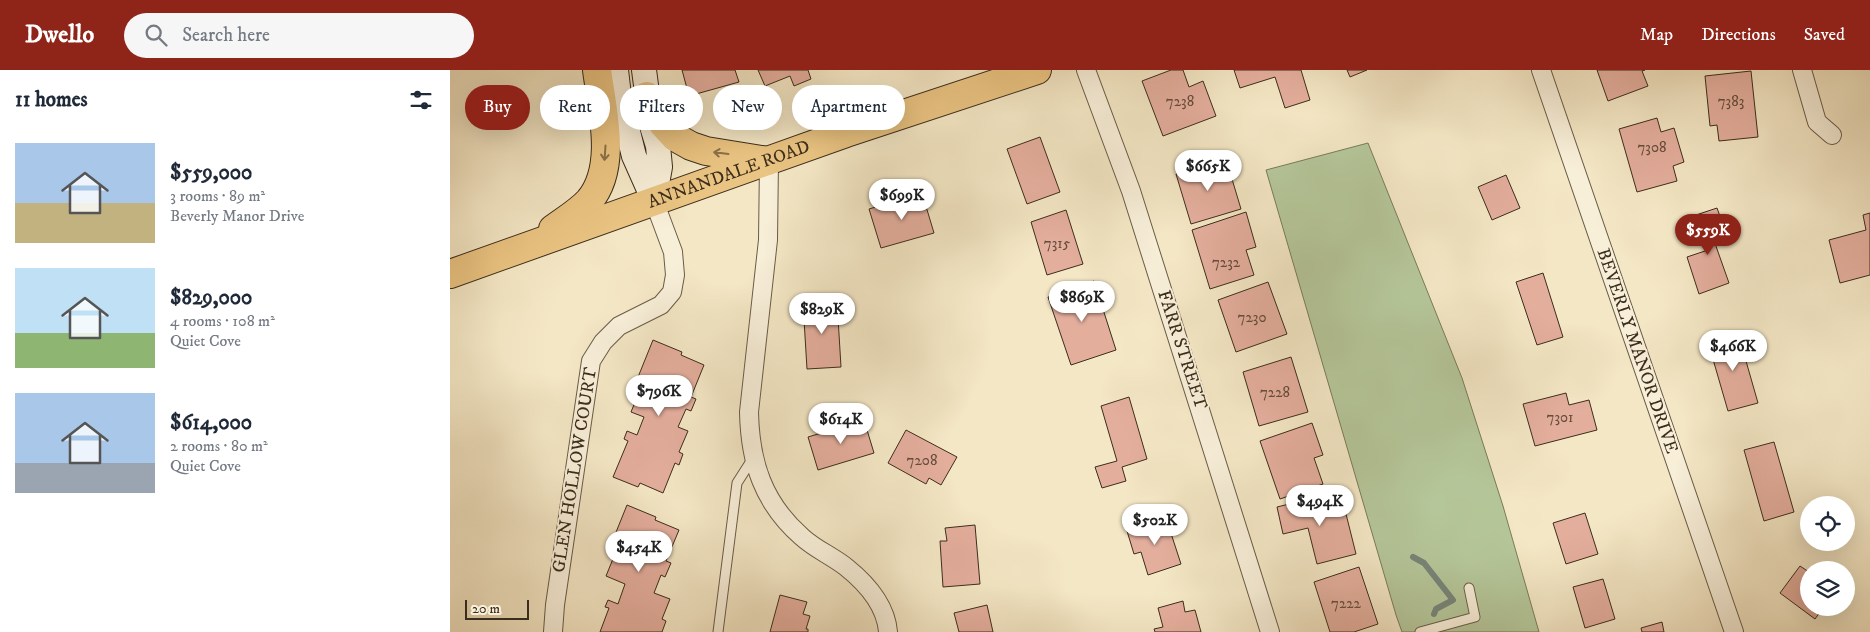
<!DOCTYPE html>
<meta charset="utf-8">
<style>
:root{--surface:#fff;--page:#f6f6f7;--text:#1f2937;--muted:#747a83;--accent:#8f2418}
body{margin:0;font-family:"IM FELL DW Pica",serif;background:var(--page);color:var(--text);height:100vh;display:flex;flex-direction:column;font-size:19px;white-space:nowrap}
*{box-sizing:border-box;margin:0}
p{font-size:16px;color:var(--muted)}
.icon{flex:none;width:28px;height:28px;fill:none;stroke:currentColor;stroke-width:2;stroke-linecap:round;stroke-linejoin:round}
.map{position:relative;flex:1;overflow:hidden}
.details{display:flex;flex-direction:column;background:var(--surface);width:450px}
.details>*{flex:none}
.guide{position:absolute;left:15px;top:15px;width:475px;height:45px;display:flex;gap:10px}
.fabs{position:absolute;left:1350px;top:426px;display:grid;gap:10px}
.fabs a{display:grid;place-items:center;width:55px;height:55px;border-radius:50%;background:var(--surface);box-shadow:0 5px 20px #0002;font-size:25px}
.scale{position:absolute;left:15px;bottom:12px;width:64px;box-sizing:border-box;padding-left:5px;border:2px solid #3b2d1c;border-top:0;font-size:14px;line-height:18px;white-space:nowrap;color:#3b2d1c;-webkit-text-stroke:4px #f8efd9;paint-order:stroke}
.price{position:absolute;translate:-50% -42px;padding:0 11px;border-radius:18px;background:#fff;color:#222;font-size:16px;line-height:32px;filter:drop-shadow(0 1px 2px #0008)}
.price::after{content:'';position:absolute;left:50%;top:30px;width:15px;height:11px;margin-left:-8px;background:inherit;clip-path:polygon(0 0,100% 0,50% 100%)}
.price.selected{background:var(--accent);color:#fff}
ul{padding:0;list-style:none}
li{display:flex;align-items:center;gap:15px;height:125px;padding:0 15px}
li span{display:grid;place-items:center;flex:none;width:140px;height:100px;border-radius:0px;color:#555}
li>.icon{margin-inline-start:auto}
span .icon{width:60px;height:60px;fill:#fffc;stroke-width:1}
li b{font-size:21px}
h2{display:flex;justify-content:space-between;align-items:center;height:60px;padding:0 15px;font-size:21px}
.tag{padding:0 18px;border-radius:22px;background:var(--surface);box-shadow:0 5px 20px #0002;font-size:18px;line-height:45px}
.tag.selected{background:var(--accent);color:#fff}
header{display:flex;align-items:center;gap:30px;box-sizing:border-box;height:70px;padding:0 25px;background:var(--accent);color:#fff}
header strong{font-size:24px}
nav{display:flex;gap:28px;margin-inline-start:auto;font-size:18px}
.search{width:350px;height:45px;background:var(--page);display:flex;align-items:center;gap:12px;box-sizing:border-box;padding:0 18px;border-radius:28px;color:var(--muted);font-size:19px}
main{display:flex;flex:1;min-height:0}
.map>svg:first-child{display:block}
</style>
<header>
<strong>Dwello</strong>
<div class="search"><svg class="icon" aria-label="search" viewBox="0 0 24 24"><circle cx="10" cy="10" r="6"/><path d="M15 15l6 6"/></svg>Search here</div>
<nav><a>Map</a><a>Directions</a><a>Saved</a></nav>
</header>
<main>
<section class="details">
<h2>11 homes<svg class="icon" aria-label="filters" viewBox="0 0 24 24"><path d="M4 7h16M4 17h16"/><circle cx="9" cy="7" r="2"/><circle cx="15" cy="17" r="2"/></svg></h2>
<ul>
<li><span style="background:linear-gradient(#a9c7e8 60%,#c2b280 0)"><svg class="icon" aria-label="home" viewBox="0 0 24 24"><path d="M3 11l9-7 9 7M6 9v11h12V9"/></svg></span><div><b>$559,000</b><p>3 rooms · 89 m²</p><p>Beverly Manor Drive</p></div></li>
<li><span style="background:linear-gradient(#bfe0f5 65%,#8fb573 0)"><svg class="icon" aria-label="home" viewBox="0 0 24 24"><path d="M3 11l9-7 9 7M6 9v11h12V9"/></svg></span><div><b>$829,000</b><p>4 rooms · 108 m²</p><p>Quiet Cove</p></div></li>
<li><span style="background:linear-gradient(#a9c7e8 70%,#9aa5b1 0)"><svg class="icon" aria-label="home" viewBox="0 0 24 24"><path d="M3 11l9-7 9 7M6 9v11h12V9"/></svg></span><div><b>$614,000</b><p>2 rooms · 80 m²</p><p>Quiet Cove</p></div></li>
</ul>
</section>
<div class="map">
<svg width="1420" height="562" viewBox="0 0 1420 562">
<rect width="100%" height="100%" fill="#f4e7c5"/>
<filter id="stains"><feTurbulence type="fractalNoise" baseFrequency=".004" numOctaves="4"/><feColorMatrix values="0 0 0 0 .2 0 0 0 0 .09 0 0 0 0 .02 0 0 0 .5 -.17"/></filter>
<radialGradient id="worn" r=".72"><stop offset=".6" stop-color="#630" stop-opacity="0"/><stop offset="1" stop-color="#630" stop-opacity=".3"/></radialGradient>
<path fill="#b5c79a" stroke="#787a5b" d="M918 73 1012 308 1053 436 1089 562H952L946 545 816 100Z"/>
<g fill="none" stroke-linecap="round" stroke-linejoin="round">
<path stroke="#758579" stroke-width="6" d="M963 487 974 493 1003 530 986 539 984 544"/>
</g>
<path fill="#e4ae9d" stroke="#3b2d1c" d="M232 0H285L289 12 239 26Z
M308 0H358L361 9 344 16 340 6 315 16Z
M721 0H733L739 17 753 11 766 46 713 66 692 11Z
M784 0H851L860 30 835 38 825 7 790 18Z
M897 0H917L900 7Z
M1147 0H1195L1192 1 1198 16 1158 31Z
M1301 1 1308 67 1269 71 1267 55 1260 56 1255 6Z
M1207 48 1211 62 1224 58 1234 92 1223 96 1227 111 1187 122 1169 59Z
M590 67 610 122 577 134 557 79Z
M776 89 791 139 741 154 726 104Z
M1056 105 1070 138 1042 150 1028 117Z
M472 123 484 163 431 178 419 139Z
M1267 138 1274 157 1261 162 1279 213 1249 224 1237 187 1258 180 1246 145Z
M616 140 633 194 597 205 581 152Z
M796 142 806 177 796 180 804 205 760 219 742 160Z
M1420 143V205L1390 213 1379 170 1416 160 1413 145Z
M1093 203 1113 267 1087 275 1066 212Z
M644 211 666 280 621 295 598 227Z
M818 212 837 264 786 282 768 230Z
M387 231 391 297 357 299 353 233Z
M1288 263 1308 333 1278 341 1258 272Z
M203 270 232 282 231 285 254 295 241 327 246 329 241 341 236 339 228 357 238 361 229 382 233 384 229 395 225 393 213 423 190 413 188 417 163 407 178 371 174 369 177 361 187 365 194 347 181 342 190 320 184 317Z
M841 287 858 342 809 356 793 302Z
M1116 323 1119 335 1139 330 1147 360 1085 376 1073 334Z
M679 327 697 389 672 397 676 411 652 418 645 397 667 391 651 336Z
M414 350 424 383 368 400 358 367Z
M862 353 873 385 864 388 873 414 830 429 810 371Z
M456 360 507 387 491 415 479 408 476 414 438 393Z
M1324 372 1344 442 1314 451 1294 380Z
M880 424 884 439 894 436 906 484 867 494 858 458 833 464 827 437Z
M177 435 206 447 205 450 229 460 216 491 221 493 215 507 211 505 204 523 220 529 212 549 216 551 212 562H150L159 538 155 537 158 530 168 534 175 514 156 506 165 484 158 482Z
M1135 443 1148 484 1116 494 1103 453Z
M716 448 731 494 698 505 691 482 684 484 677 461Z
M525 455 530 514 493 517 490 471H497L495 458Z
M1350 496 1359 502V538H1373L1365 549 1330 523Z
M909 497 928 554 904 562H880L864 512Z
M1153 509 1165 549 1135 558 1123 517Z
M330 525 357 532 353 544 360 546 356 559H358V562H320Z
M733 531 735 542 745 540 751 562H705L704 559 713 557 708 538Z
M537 535 543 562H509L504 543Z
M1212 552 1214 562H1192L1191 558Z"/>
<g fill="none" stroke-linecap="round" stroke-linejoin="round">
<defs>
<path id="lane" d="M268 562 287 413 303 388
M970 562 1025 547 1019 518"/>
<path id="street" d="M636 0 681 121 820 562
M1091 0 1284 562
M1352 0 1367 52 1382 65
M319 91 318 170 299 342C300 392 313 433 352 467 365 479 382 486 396 497 416 513 436 536 438 562
M103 562 105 535 141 291 153 272 169 256 211 235 222 222 225 205 223 182 204 131"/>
<path id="secondary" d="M166 0 169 26 184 86 204 131
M194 0 201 53 208 76 210 97 204 131"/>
<g id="primary">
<path d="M197 26 213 54 225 67 241 76 256 81 318 91"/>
<path d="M103 159C115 150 129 142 139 131 168 97 152 39 147 0"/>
<path id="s1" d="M0 204 396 63 587 0"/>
</g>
</defs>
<use href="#lane" stroke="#695c46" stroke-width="11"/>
<use href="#street" stroke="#695c46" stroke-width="20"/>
<use href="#secondary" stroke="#3b2d1c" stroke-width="26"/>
<use href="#primary" stroke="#3b2d1c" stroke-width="30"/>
<use href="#lane" stroke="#f8efd9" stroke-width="9"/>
<use href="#street" stroke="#f8efd9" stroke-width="18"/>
<use href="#secondary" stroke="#f8efd9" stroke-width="24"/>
<use href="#primary" stroke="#eac482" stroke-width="28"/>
</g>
<defs><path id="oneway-shaft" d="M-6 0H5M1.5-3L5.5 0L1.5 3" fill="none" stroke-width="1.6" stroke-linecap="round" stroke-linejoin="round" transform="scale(1.25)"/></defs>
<g stroke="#8a714a">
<use href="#oneway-shaft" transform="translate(155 83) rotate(94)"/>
<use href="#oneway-shaft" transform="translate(271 83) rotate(-173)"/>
</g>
<g text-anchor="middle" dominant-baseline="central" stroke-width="4" stroke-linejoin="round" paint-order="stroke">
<g font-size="15" fill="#654d3c">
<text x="730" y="31">7238</text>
<text x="1281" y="31">7383</text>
<text x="1202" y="77">7308</text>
<text x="607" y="173">7315</text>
<text x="776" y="192">7232</text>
<text x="802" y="247">7230</text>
<text x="825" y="322">7228</text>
<text x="1110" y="347">7301</text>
<text x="472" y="390">7208</text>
<text x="896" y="533">7222</text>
</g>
<g font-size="18" fill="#3b2d1c" stroke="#f8efd9">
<text stroke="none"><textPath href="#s1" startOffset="296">ANNANDALE ROAD</textPath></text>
<text transform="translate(732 280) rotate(72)">FARR STREET</text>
<text transform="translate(1187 281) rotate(71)">BEVERLY MANOR DRIVE</text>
<text transform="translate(125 400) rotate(-81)">GLEN HOLLOW COURT</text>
</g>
</g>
<rect width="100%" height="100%" filter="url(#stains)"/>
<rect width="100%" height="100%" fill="url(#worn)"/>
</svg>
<div class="fabs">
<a><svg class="icon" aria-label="locate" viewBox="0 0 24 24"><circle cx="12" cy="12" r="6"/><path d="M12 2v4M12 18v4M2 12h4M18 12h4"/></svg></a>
<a><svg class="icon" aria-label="layers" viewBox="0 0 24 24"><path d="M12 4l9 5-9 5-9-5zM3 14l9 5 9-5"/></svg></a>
</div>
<div class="scale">20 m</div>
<b class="price" style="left:758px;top:122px">$665K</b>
<b class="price" style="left:452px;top:151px">$699K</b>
<b class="price selected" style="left:1258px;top:186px">$559K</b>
<b class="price" style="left:632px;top:253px">$869K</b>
<b class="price" style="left:372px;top:265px">$829K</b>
<b class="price" style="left:1283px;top:302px">$466K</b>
<b class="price" style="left:209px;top:347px">$796K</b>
<b class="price" style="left:391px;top:375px">$614K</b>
<b class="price" style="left:870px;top:457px">$494K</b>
<b class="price" style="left:705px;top:476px">$502K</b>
<b class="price" style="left:189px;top:503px">$454K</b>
<div class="guide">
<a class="tag selected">Buy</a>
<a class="tag">Rent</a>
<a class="tag">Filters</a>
<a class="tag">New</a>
<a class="tag">Apartment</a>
</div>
</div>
</main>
